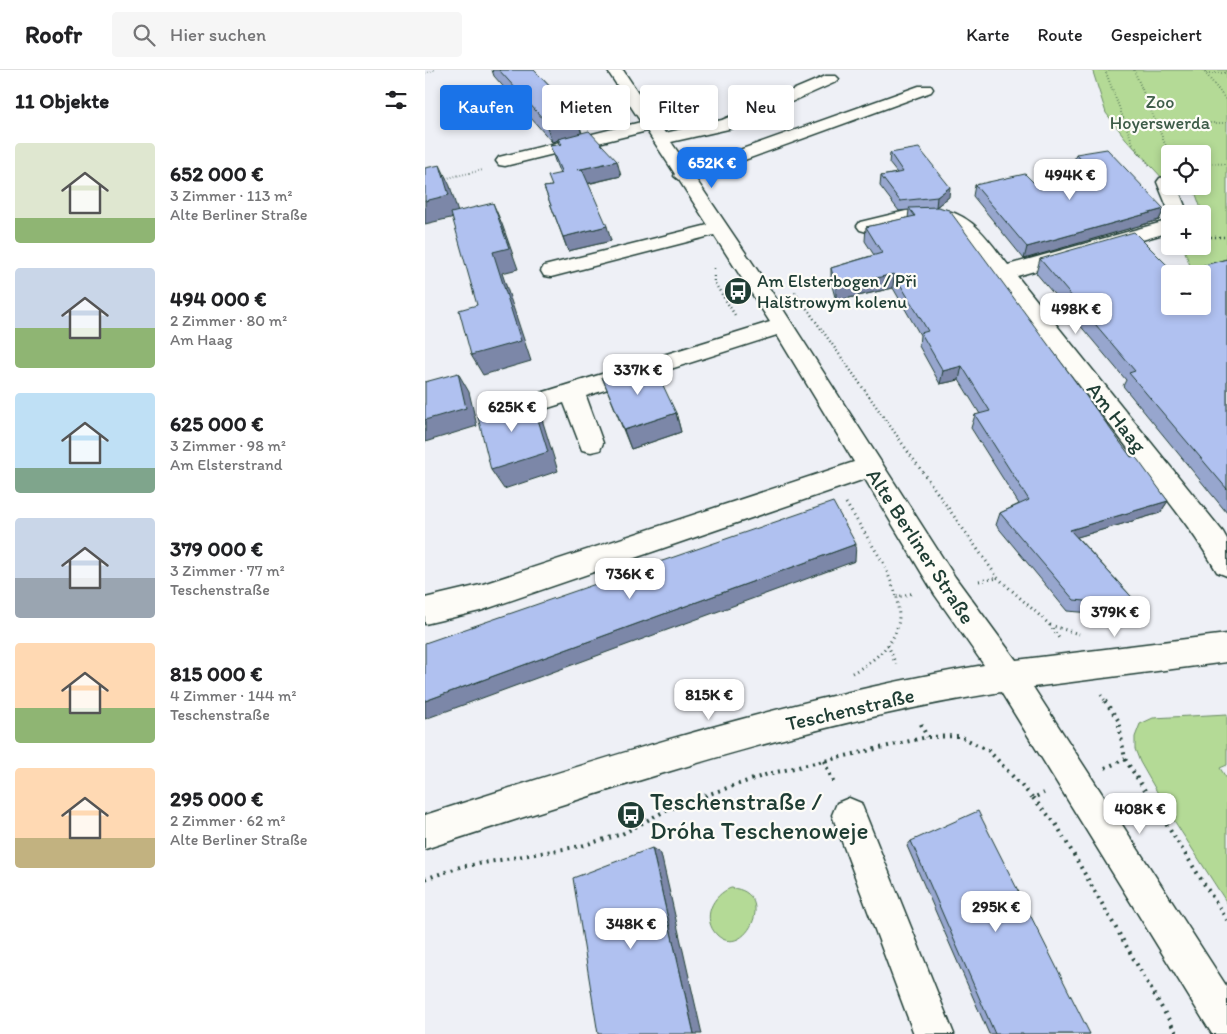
<!DOCTYPE html>
<html lang="de">
<meta charset="utf-8">
<style>
:root{--surface:#fff;--page:#f6f6f6;--text:#202124;--muted:#757577;--line:#e0e0e0;--accent:#1a73e8}
body{margin:0;font-family:Itim,sans-serif;background:var(--page);color:var(--text);height:100vh;display:flex;flex-direction:column;font-size:19px;white-space:nowrap}
*{box-sizing:border-box;margin:0}
p{font-size:16px;color:var(--muted)}
.icon{flex:none;width:28px;height:28px;fill:none;stroke:currentColor;stroke-width:2;stroke-linecap:round;stroke-linejoin:round}
.map{position:relative;flex:1;overflow:hidden}
.details{display:flex;flex-direction:column;background:var(--surface);width:425px}
.details>*{flex:none}
.hud{position:absolute;left:15px;top:15px;width:475px;height:45px;display:flex;gap:10px}
.controls{position:absolute;left:736px;top:75px;display:grid;gap:10px}
.controls a{display:grid;place-items:center;width:50px;height:50px;border-radius:5px;background:var(--surface);box-shadow:0 2px 8px #0003;font-size:25px}
.price{position:absolute;translate:-50% -42px;padding:0 11px;border-radius:10px;background:#fff;color:#222;font-size:16px;line-height:32px;filter:drop-shadow(0 1px 2px #0008)}
.price::after{content:'';position:absolute;left:50%;top:30px;width:15px;height:11px;margin-left:-8px;background:inherit;clip-path:polygon(0 0,100% 0,50% 100%)}
.price.on{background:var(--accent);color:#fff}
ul{padding:0;list-style:none}
li{display:flex;align-items:center;gap:15px;height:125px;padding:0 15px}
li span{display:grid;place-items:center;flex:none;width:140px;height:100px;border-radius:5px;color:#555}
li>.icon{margin-inline-start:auto}
span .icon{width:60px;height:60px;fill:#fffc;stroke-width:1}
li b{font-size:21px}
h2{display:flex;justify-content:space-between;align-items:center;height:60px;padding:0 15px;font-size:21px}
.chip{padding:0 18px;border-radius:5px;background:var(--surface);box-shadow:0 2px 8px #0003;font-size:18px;line-height:45px}
.chip.on{background:var(--accent);color:#fff}
header{display:flex;align-items:center;gap:30px;box-sizing:border-box;height:70px;padding:0 25px;background:var(--surface);border-bottom:1px solid var(--line)}
header strong{font-size:24px}
nav{display:flex;gap:28px;margin-inline-start:auto;font-size:18px}
.search{width:350px;height:45px;background:var(--page);display:flex;align-items:center;gap:12px;box-sizing:border-box;padding:0 18px;border-radius:5px;color:var(--muted);font-size:19px}
main{display:flex;flex:1;min-height:0}
.map>svg:first-child{display:block}
</style>
<header>
<strong>Roofr</strong>
<div class="search"><svg class="icon" aria-label="search" viewBox="0 0 24 24"><circle cx="10" cy="10" r="6"/><path d="M15 15l6 6"/></svg>Hier suchen</div>
<nav><a>Karte</a><a>Route</a><a>Gespeichert</a></nav>
</header>
<main>
<section class="details">
<h2>11 Objekte<svg class="icon" aria-label="filters" viewBox="0 0 24 24"><path d="M4 7h16M4 17h16"/><circle cx="9" cy="7" r="2"/><circle cx="15" cy="17" r="2"/></svg></h2>
<ul>
<li><span style="background:linear-gradient(#dfe7d0 75%,#8fb573 0)"><svg class="icon" aria-label="home" viewBox="0 0 24 24"><path d="M3 11l9-7 9 7M6 9v11h12V9"/></svg></span><div><b>652 000 €</b><p>3 Zimmer · 113 m²</p><p>Alte Berliner Straße</p></div></li>
<li><span style="background:linear-gradient(#c9d6e8 60%,#8fb573 0)"><svg class="icon" aria-label="home" viewBox="0 0 24 24"><path d="M3 11l9-7 9 7M6 9v11h12V9"/></svg></span><div><b>494 000 €</b><p>2 Zimmer · 80 m²</p><p>Am Haag</p></div></li>
<li><span style="background:linear-gradient(#bfe0f5 75%,#7fa58c 0)"><svg class="icon" aria-label="home" viewBox="0 0 24 24"><path d="M3 11l9-7 9 7M6 9v11h12V9"/></svg></span><div><b>625 000 €</b><p>3 Zimmer · 98 m²</p><p>Am Elsterstrand</p></div></li>
<li><span style="background:linear-gradient(#c9d6e8 60%,#9aa5b1 0)"><svg class="icon" aria-label="home" viewBox="0 0 24 24"><path d="M3 11l9-7 9 7M6 9v11h12V9"/></svg></span><div><b>379 000 €</b><p>3 Zimmer · 77 m²</p><p>Teschenstraße</p></div></li>
<li><span style="background:linear-gradient(#ffd9b3 65%,#8fb573 0)"><svg class="icon" aria-label="home" viewBox="0 0 24 24"><path d="M3 11l9-7 9 7M6 9v11h12V9"/></svg></span><div><b>815 000 €</b><p>4 Zimmer · 144 m²</p><p>Teschenstraße</p></div></li>
<li><span style="background:linear-gradient(#ffd9b3 70%,#c2b280 0)"><svg class="icon" aria-label="home" viewBox="0 0 24 24"><path d="M3 11l9-7 9 7M6 9v11h12V9"/></svg></span><div><b>295 000 €</b><p>2 Zimmer · 62 m²</p><p>Alte Berliner Straße</p></div></li>
</ul>
</section>
<div class="map">
<svg width="802" height="964" viewBox="0 0 802 964">
<rect width="100%" height="100%" fill="#eef0f6"/>
<filter id="ink" filterUnits="userSpaceOnUse"><feTurbulence type="fractalNoise" baseFrequency=".02" numOctaves="2"/><feDisplacementMap in="SourceGraphic" scale="10" xChannelSelector="R" yChannelSelector="G"/><feConvolveMatrix kernelMatrix="1 2 1 2 8 2 1 2 1" color-interpolation-filters="sRGB"/></filter>
<g filter="url(#ink)">
<path fill="#b4da96" stroke="#6a8c65" d="M669 0H802V290L778 204H768L758 176H778V154L781 153 768 116H778V84H745V113L741 112 701 69 681 43 668 2Z
M802 644V695L795 698 802 709V833L743 741 715 692 710 679V667L715 654 728 648Z
M306 818C354 821 320 891 292 865 276 849 287 825 306 818Z"/>
<g fill="none" stroke-linecap="round" stroke-linejoin="round">
<defs>
<path id="minor" d="M182 0H198L240 63 297 50 401 6H411L414 9 411 12 308 58 246 72 264 98 494 16H506L508 19 506 22 270 108 343 216 530 507 591 590 802 564V592L608 617 802 917V964H787L576 622C380 653 189 718 0 779V745C184 686 368 627 559 595L510 525 440 409 55 541 0 554V528L55 515 429 392 352 265 161 326 178 373 175 380 166 382 157 380 139 333 75 353 67 350 63 344 67 338 345 252 289 165 126 207 119 206 116 201 119 196 283 155 254 110 249 106 250 104 222 61 80 96 74 95 71 91 74 87 216 52Z
M741 107 745 108V116H752L763 144H745L732 112 735 108Z
M508 138C547 142 560 166 583 195L745 150V162L592 206 798 462 802 469V506L792 502C771 465 744 432 718 398 678 346 638 294 598 242 580 220 545 162 520 151 497 142 464 156 442 162L435 160 432 156 435 152 485 140Z
M424 728 436 733 529 964H489L407 745 412 733Z"/>
</defs>
<use href="#minor" stroke="#1f3d34" stroke-width="3"/>
<path stroke="#1f3d34" stroke-width="2" stroke-dasharray="0.5 2.5" stroke-linecap="butt" d="M680 0 708 74 725 96
M709 0 745 86
M778 0 802 31
M0 3 9 0
M781 3H802
M731 53H802
M778 93 802 94
M18 109 58 100"/>
<path stroke="#1f3d34" stroke-width="2.5" stroke-dasharray="1 3" stroke-linecap="butt" d="M778 167H802
M289 198V212L310 245
M370 222 475 370"/>
<path stroke="#1f3d34" stroke-width="3" stroke-dasharray="1 4" stroke-linecap="butt" d="M474 369 573 508 624 554 634 568
M421 433 459 494 472 527
M554 511 573 508
M625 555 654 564
M463 575 471 595
M427 603C448 592 473 573 474 547 474 540 472 534 472 527L489 523
M676 625 681 632"/>
<path stroke="#1f3d34" stroke-width="4" stroke-dasharray="2 5" stroke-linecap="butt" d="M680 631 693 650 700 689 802 850
M496 654 502 667
M399 691 410 716
M680 698 700 689
M608 728 631 754 752 964
M0 809 35 797 156 776 197 764 238 742 264 731 343 704 502 667 535 666 564 681 608 728 619 723"/>
<use href="#minor" fill="#fdfcf7" fill-rule="evenodd"/>
</g>
<path fill="#97a6ce" stroke="#1f3d34" d="M67 0H109L151 44 157 63 196 106 163 114 186 171 143 181 119 117 127 116 135 104 130 91 125 76 134 74 133 70 127 72 69 6Z
M465 83 524 127 511 137 706 387 743 431 735 443 652 467 715 536 706 546 642 541 571 455 575 443 594 434 546 358 550 345 555 344 534 310 515 314 494 276 495 265 468 218 411 231 406 212V198L449 185 440 171 441 157 483 148 484 140 474 141 455 116 456 106 472 103 464 93Z
M651 84 739 139 734 150 599 189 548 126 550 115 615 119 659 108 648 96Z
M615 189 750 203 802 189V443L698 316 701 310 611 203Z
M177 307 251 343 256 362 206 379Z
M486 771 665 964H564L482 776Z"/>
<path fill="#7b87a8" stroke="#1f3d34" d="M151 44 157 65 133 69V70L127 72 120 51Z
M192 91 196 106 156 115 152 100Z
M15 95 25 116 34 146 0 154V131Z
M525 117 524 127 511 137 512 127Z
M68 133 77 154 93 199 77 203 106 291 58 305 46 285 68 182Z
M739 139 734 150 599 189 602 177Z
M182 156 186 171 143 181 138 167Z
M469 204 468 218 411 231V217Z
M537 296 534 310 515 314 518 301Z
M33 303 44 322 52 356 0 372V350Z
M106 327 116 346 133 401 79 419 66 400Z
M251 343 256 362 206 379 199 360Z
M743 431 735 443 639 471 645 460Z
M431 474 430 491 0 649V631Z
M227 778 236 784 277 964H269Z"/>
<path fill="#b0c1f0" stroke="#1f3d34" fill-rule="evenodd" d="M74 0H109L151 44 120 51Z
M164 61 192 91 152 100 157 99 182 156 138 167 119 117 127 116 123 106 137 103 125 76 137 74 133 69Z
M494 78 525 117 512 127 475 131 456 106 478 102 465 83Z
M682 79 739 139 602 177 550 115 600 104 615 119 670 105 651 84Z
M15 95 24 125 0 131V98Z
M68 133 84 178 68 182 96 271 46 285 34 240 52 235 26 143Z
M513 137 524 140 706 387 710 386 743 431 645 460 715 536 649 530 575 443 604 430 550 345 565 341 537 296 518 301 496 263 503 261 469 204 411 217 406 198 457 183 441 157 490 146 484 138Z
M709 162 750 203 802 189V419L704 303 710 301 615 189ZM745 204H778V236H745Z
M227 292 251 343 199 360 177 307Z
M33 303 41 338 0 350V312Z
M106 327 123 382 66 400 52 343Z
M408 432 431 474 0 631V573Z
M553 741 665 964H570L486 771Z
M227 778 269 964H173L148 808Z"/>
</g>
<defs>
<symbol id="bus-disc" viewBox="-11 -11 22 22"><circle r="9.5" fill="#1f3d34" stroke="#fdfcf7"/><path d="M-5-6H5V4H4V6H2V4H-2V6H-4V4H-5ZM-3.5-4V0h7V-4ZM-3.5 1.2v1.5H-2V1.2ZM2 1.2v1.5H3.5V1.2Z" fill="#fff"/></symbol>
</defs>
<g fill-rule="evenodd">
<use href="#bus-disc" x="297" y="205" width="32" height="32"/>
<use href="#bus-disc" x="190" y="729" width="32" height="32"/>
</g>
<g text-anchor="middle" dominant-baseline="central" stroke-width="4.5" stroke-linejoin="round" paint-order="stroke">
<g font-size="18" fill="#3d5c48" stroke="#fdfcf7">
<text x="735" y="32">Zoo<tspan x="735" dy="21">Hoyerswerda</tspan></text>
</g>
<g font-size="18" fill="#1f3d34" stroke="#fdfcf7" text-anchor="start">
<text x="332" y="211">Am Elsterbogen / Při<tspan x="332" dy="21">Halštrowym kolenu</tspan></text>
</g>
<g font-size="21" fill="#1f3d34" stroke="#fdfcf7">
<text transform="translate(692 347) rotate(52)">Am Haag</text>
<text transform="translate(496 476) rotate(57)">Alte Berliner Straße</text>
<text transform="translate(425 639) rotate(-13)">Teschenstraße</text>
</g>
<g font-size="25" fill="#1f3d34" stroke="#fdfcf7" text-anchor="start">
<text x="225" y="731">Teschenstraße /<tspan x="225" dy="29">Dróha Teschenoweje</tspan></text>
</g>
</g>
</svg>
<div class="controls">
<a><svg class="icon" aria-label="locate" viewBox="0 0 24 24"><circle cx="12" cy="12" r="6"/><path d="M12 2v4M12 18v4M2 12h4M18 12h4"/></svg></a>
<a>+</a>
<a>−</a>
</div>
<b class="price on" style="left:287px;top:119px">652K €</b>
<b class="price" style="left:645px;top:131px">494K €</b>
<b class="price" style="left:651px;top:265px">498K €</b>
<b class="price" style="left:213px;top:326px">337K €</b>
<b class="price" style="left:87px;top:363px">625K €</b>
<b class="price" style="left:205px;top:530px">736K €</b>
<b class="price" style="left:690px;top:568px">379K €</b>
<b class="price" style="left:284px;top:651px">815K €</b>
<b class="price" style="left:715px;top:765px">408K €</b>
<b class="price" style="left:571px;top:863px">295K €</b>
<b class="price" style="left:206px;top:880px">348K €</b>
<div class="hud">
<a class="chip on">Kaufen</a>
<a class="chip">Mieten</a>
<a class="chip">Filter</a>
<a class="chip">Neu</a>
</div>
</div>
</main>
